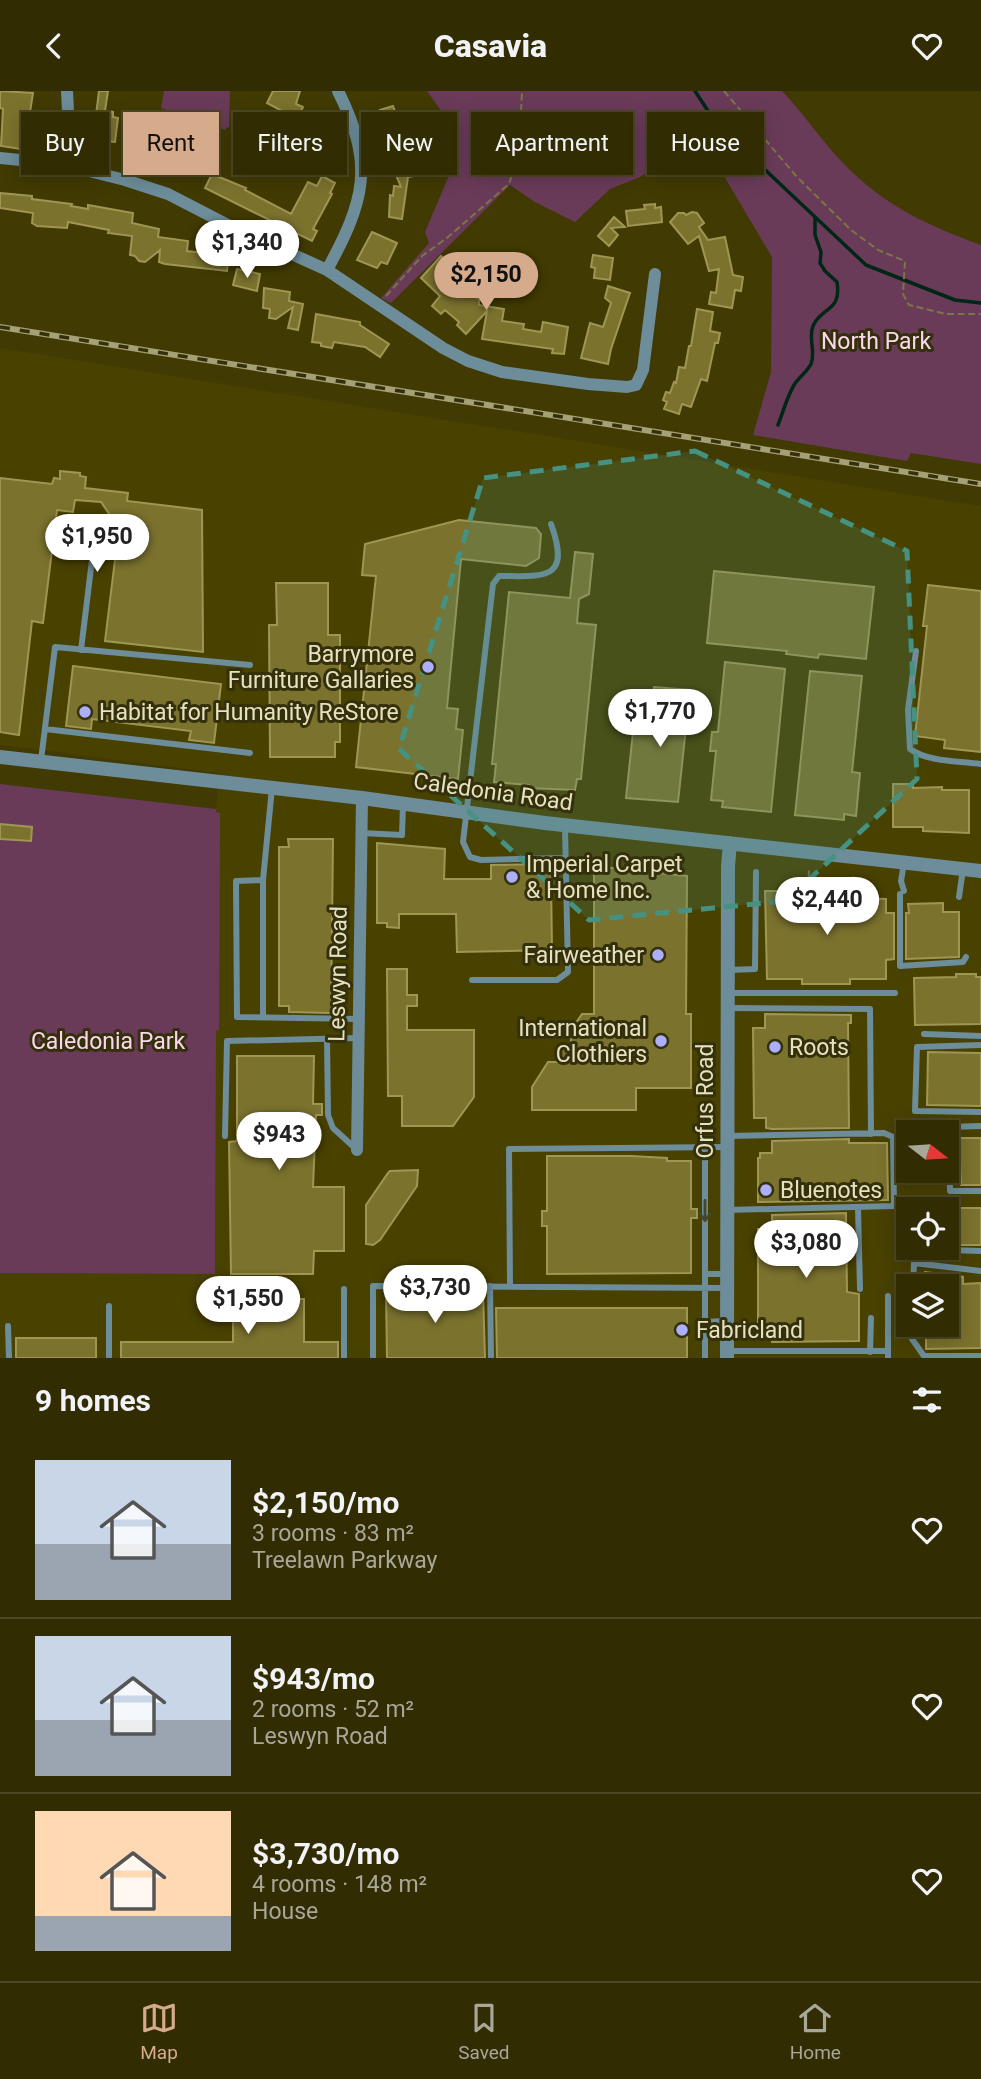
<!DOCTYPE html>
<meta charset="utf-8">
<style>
:root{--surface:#312c02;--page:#3d3811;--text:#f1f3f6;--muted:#a8a799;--line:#4c4824;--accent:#d6ab8b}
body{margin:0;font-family:Roboto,sans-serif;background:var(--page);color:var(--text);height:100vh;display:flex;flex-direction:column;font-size:26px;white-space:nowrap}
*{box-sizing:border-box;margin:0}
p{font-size:23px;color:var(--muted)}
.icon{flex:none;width:38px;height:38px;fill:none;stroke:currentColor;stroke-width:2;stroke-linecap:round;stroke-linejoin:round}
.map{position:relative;height:1267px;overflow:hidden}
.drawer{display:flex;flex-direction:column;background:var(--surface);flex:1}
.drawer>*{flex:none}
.top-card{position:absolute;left:21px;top:21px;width:940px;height:63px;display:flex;gap:14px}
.needle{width:46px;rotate:107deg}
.tools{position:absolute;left:896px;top:1029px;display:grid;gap:14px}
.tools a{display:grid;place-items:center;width:63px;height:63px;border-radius:0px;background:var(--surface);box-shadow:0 4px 18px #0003,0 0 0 2px var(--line);font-size:35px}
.price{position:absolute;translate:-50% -60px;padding:0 16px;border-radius:24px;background:#fff;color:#222;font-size:23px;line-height:46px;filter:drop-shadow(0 2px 4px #0008)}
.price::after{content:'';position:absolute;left:50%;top:42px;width:21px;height:16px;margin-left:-10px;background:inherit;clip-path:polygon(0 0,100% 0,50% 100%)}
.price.selected{background:var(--accent);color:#111}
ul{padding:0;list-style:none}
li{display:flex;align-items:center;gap:21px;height:175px;padding:0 35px}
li+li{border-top:2px solid var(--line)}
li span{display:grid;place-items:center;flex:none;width:196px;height:140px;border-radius:0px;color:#555}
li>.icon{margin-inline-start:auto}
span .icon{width:84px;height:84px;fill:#fffc;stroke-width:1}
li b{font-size:30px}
h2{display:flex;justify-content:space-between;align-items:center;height:84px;padding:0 35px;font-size:30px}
.tag{padding:0 24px;border-radius:0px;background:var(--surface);box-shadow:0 4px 18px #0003,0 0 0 2px var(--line);font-size:24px;line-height:63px}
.tag.selected{background:var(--accent);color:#111}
header{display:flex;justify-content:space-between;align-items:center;height:91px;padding:0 35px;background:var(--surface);font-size:32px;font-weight:800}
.tabs{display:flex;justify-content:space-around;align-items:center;height:98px;border-top:2px solid var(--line);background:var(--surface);font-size:19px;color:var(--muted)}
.tabs a{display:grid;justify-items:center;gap:4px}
.tabs .selected{color:var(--accent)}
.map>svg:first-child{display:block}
</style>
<header><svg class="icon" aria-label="back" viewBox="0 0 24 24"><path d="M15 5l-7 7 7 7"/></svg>Casavia<svg class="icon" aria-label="heart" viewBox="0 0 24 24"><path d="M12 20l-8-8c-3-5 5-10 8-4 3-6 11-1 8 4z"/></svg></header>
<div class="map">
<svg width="981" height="1267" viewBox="0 0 981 1267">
<rect width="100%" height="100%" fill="#413a02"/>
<path fill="#494100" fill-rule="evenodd" d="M0 257 981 415V1267H0V1182L215 1183 216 718 219 682 0 654ZM908 1041H947V1080H908ZM908 1118H947V1157H908ZM908 1195H947V1234H908Z"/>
<path fill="#6a3b59" d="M164 0H230L229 37 227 36 225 39 161 17Z
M427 0H782C805 24 823 52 846 75 885 115 929 135 981 154V373L911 362 907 370 753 344 771 281 772 166 718 75 700 66 658 74 640 86 610 98 575 131 535 111 510 94 391 212 381 207 429 152 425 141 456 68 449 31Z
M0 693 216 718V721L220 722 219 939 216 940 215 1183 0 1182Z"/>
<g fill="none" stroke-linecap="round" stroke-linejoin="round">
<path stroke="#002616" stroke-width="3.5" d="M695 0 708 20 759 73 866 174 955 209 981 212
M778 334C783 321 787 306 794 294 799 286 807 281 811 273 816 260 808 247 813 235 821 216 842 221 837 191L825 180 820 172 821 161 815 144V127"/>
</g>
<path fill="#7b722e" stroke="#9f9653" stroke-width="2" d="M0 0 33 2 28 34 38 35 34 60 1 55 3 18 0 17Z
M99 0H108L105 20 113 21V26L118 27 115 51 95 49 97 32H95Z
M273 0H300L296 13 303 16 297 28 267 12Z
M393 15 404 44 389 50 381 29 383 28 380 19Z
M305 38 333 49 327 60 317 54 315 58 312 56 304 72 291 65Z
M166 43 182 45 181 48 187 49 183 78 135 71 139 45 165 49Z
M407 59V62L421 61 426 74 420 84 408 86 402 128 389 126 390 104 393 105 394 95 401 96 396 84 394 60Z
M212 83 246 97 245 99 291 123 308 91 317 95 322 85 335 92 330 102 332 103 313 138 317 140 312 150 205 97Z
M0 102 32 105V108L72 113 71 115 88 118V114L133 122 132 132 159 138 158 146 188 150 187 160 212 163 218 166V169L228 171 227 180 165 173 159 171 160 159 145 171 139 170 135 165 130 164 132 145 108 142 109 139 68 131 67 137 37 135 32 132 33 122 0 117Z
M655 113V117L661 116 662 131 628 135 626 120 645 118 644 114Z
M692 121 697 122 704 132 699 136 708 149 725 146 733 184 743 186 741 200 735 199 732 217 709 213 711 201 716 202 719 178 709 180 699 145 688 153 670 131 678 122H684L686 124Z
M614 126 625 136 611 137 618 144 609 155 598 145Z
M372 141 397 152 387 173 381 171 377 177 357 169Z
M593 164 613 167 610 189 594 187 595 177 591 176Z
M441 165 450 173 454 169 464 177 460 182 469 190 456 205 475 206 479 209V214L504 218 502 230 524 233 523 238 541 241 543 231 568 236 564 263 552 262 553 258 482 248 487 220 466 243 457 234 459 231 445 219 441 223 432 215 440 205 421 187Z
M237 178 260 183 257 200 233 194Z
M608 195 630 202 611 258 608 273 581 267 590 232 603 236 611 212 605 207Z
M264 197 290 201 289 210 303 213 298 239 288 237 293 216 276 228 269 227 270 218 263 217Z
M697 218 713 221 710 240 720 242 718 252H715L707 290 701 288 691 316 682 313 679 323 664 318 667 311 663 309 666 301 670 302 674 291 676 292 679 276 685 277 689 255H691Z
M316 223 360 231V234L389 253 380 266 365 256 334 251 332 257 321 255V252L312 251Z
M60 380 80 382V385L86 386 85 397 128 402 127 410 202 419 203 561 105 550 118 444 110 443 112 427 101 411 75 409 73 421 57 419 43 532 32 530 19 644 0 641V387L52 393 54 387 60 388Z
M459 429 536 437 541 443 539 467 526 475 461 468 447 617 458 618 456 638 463 639 458 688 356 676 376 485 362 484 365 453Z
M575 461 593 463 589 503 579 508 577 532 596 534 581 688H577L575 699 529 697V694L494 691 496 673H492L509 501 570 507Z
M714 480 874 496 866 568 819 563 818 567 786 563 787 560 707 552Z
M276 492H328V544H340V651H335V666H270L269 534H277Z
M928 494 981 500V661L944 657 945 649 915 645 927 535H923Z
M725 571 785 578 771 721 722 716 723 710 711 709 716 660H710L712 641H718Z
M73 575 221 593 214 652 189 649 191 640 92 628 91 638 66 635Z
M810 580 862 585 852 681 860 682 856 725 844 723V729L795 724Z
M654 596 690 599 678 711 626 707 633 641 649 643Z
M893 693H913V697L942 696V699H969V742L923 740V736H893Z
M0 733 32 736 31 750 0 748Z
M288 748H333L331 922 289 921V915H279V756H289Z
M377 752 445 758 444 788H491V774L557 773V787H551L552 859 457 861 456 823H399V837L387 836V832H377Z
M594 775 687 785 686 923H691V997H636V1019H532V996L548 971H560V955H571V939L582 923H594Z
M765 800H814V802H838V806L886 808V822H894V868L886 869V888H850V893H802V888H767Z
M943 812V821H959V866L906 868V822H909L908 813Z
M387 878H407V904H417V915H407V939H474V1006L453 1035H402V1005H388Z
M956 883H976V886H981V933L915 934 914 887 956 886Z
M765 923 851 924V932H848L849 1037 772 1038 766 1037V1027H754L753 937H765Z
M928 961 981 962V1015L927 1014Z
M237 965H314L313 1013H322V1024H316L313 1096H344V1160H314L313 1183H231L229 1051 237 1050Z
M959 1047H981V1094H961Z
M849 1048V1052H887L888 1109 758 1111V1067H760V1062H772V1050Z
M547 1065H631L667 1067V1070H691V1118H697V1127H691V1182L547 1183V1135H542V1120H547Z
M418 1079 417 1095 380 1149 373 1154 366 1153V1114L388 1082 390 1080Z
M956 1117H981V1154H956Z
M846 1122 847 1201 859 1203V1250L772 1251V1238L758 1237V1138H772V1124Z
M925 1181 963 1186V1193L981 1192V1257L926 1258V1234H947V1195H925Z
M483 1201 485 1267H387L386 1202Z
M233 1208H304V1251H338V1267H121V1251H233Z
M496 1217H687V1267H497Z
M16 1247H96V1267H16Z"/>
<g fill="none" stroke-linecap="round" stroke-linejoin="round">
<path stroke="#7c7646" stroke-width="2" stroke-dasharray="7 3.5" stroke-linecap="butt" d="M724 0 797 86 851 139 878 159 905 170 903 203 909 214 946 223H981
M386 205 422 165 448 146 509 93 519 62 522 0
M808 797 809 779
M853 803V784"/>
<path stroke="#6c8d99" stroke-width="6" d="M551 433C572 491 543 485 499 485L493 493 463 751 470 766 481 769 565 767
M81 559 96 436
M916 560 908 619 910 658C928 671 959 670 981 673
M45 638 250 662
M41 669 55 556 250 574
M272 697 263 789 236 790 237 926 359 928
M361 742 402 744 403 714
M904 800 901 790 904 772
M900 803V875L963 871 966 866
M959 806 963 778
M729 879 755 878 756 781
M472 889H557L568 881 565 736
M729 902H895
M728 917 870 918 871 1043
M263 926V789
M924 943 981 945
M327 948 328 1024 333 1037 356 1058
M981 954 917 956 915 1020 981 1021
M981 1035 949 1036 950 1100H981
M225 1045 227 950 358 947
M858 1117 860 1198
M727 1119 894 1115 893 1046 884 1042 728 1045
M947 1139 949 1159 981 1160
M705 1183H727
M490 1195 491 1267
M510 1195 509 1058 726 1056
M913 1195 914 1172 981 1180
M344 1198V1267
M109 1215V1267
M705 1231 725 1230
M912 1234V1248L924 1265H981
M8 1235 9 1267
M729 1260H888
M870 1261 871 1227
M373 1267V1195L725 1197
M705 1267V1056
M888 1267V1205"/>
<path stroke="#6c8d99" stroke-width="12" d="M0 67 61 73 125 89 168 103 230 135 327 179 443 257 468 270 502 281 588 293 627 296 636 294 643 279 655 183
M61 73 68 21 67 0
M327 179C365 109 375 74 338 0
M357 1059 362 707"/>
<path stroke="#6c8d99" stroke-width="14" d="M0 666 362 707 545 732 981 780
M727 1267 728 775 730 752"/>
<defs>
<path id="rail" d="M0 236 981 393"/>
</defs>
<use href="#rail" stroke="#a5a075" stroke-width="6"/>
<use href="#rail" stroke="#35300c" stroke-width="3.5" stroke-dasharray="10" stroke-linecap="butt"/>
</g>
<defs><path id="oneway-shaft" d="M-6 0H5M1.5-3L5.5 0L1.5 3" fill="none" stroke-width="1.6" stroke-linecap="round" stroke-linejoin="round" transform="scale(1.75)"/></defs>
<use stroke="#43472f" href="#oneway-shaft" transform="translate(705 1120) rotate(90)"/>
<path fill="#459182" fill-opacity="0.2" stroke="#459182" stroke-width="5" stroke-dasharray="14 9" stroke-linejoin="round" d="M695 360 907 460 917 688 786 810 589 829 399 658 483 387Z"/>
<g fill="#acaffb" stroke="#35300c" stroke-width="2.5">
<circle cx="428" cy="576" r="7"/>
<circle cx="85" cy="621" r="7"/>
<circle cx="512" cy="786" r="7"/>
<circle cx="658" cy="864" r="7"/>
<circle cx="661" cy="950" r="7"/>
<circle cx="775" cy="956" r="7"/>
<circle cx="766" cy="1099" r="7"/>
<circle cx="682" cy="1239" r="7"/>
</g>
<g text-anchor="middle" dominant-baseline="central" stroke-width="6" stroke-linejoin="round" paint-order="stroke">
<g font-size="23" fill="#fad7ec" stroke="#35300c">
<text x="876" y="250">North Park</text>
<text x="108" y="950">Caledonia Park</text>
</g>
<g font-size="23" fill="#e6e2c0" stroke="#35300c" text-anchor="start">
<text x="414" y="563" text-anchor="end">Barrymore<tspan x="414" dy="26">Furniture Gallaries</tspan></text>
<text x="99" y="621">Habitat for Humanity ReStore</text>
<text x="526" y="773">Imperial Carpet<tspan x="526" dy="26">&amp; Home Inc.</tspan></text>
<text x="644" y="864" text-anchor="end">Fairweather</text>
<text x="647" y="937" text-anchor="end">International<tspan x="647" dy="26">Clothiers</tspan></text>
<text x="789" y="956">Roots</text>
<text x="780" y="1099">Bluenotes</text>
<text x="696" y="1239">Fabricland</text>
</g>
<g font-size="23" fill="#e6e2c0" stroke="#35300c">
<text transform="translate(493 701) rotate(8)">Caledonia Road</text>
<text transform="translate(338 883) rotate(-89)">Leswyn Road</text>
<text transform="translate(705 1010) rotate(-90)">Orfus Road</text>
</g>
</g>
</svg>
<div class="tools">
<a><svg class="needle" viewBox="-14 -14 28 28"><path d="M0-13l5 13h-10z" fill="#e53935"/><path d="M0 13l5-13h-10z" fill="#a8a799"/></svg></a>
<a><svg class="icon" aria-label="locate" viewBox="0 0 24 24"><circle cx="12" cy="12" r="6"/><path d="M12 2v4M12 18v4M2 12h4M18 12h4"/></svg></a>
<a><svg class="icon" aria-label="layers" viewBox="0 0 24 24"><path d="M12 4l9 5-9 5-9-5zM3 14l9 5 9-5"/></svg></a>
</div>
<b class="price" style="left:247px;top:189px">$1,340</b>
<b class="price selected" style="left:486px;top:221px">$2,150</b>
<b class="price" style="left:97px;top:483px">$1,950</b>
<b class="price" style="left:660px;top:658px">$1,770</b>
<b class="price" style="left:827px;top:846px">$2,440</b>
<b class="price" style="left:279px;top:1081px">$943</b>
<b class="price" style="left:806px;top:1189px">$3,080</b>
<b class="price" style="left:435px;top:1234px">$3,730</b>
<b class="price" style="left:248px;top:1245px">$1,550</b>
<div class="top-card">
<a class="tag">Buy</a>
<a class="tag selected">Rent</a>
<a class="tag">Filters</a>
<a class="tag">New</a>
<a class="tag">Apartment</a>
<a class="tag">House</a>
</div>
</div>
<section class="drawer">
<h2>9 homes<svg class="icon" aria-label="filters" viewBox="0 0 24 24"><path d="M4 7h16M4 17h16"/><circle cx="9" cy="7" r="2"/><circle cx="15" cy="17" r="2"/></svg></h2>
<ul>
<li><span style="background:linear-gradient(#c9d6e8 60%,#9aa5b1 0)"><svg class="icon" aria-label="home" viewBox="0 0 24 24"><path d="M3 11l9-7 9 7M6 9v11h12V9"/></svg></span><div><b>$2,150/mo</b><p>3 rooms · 83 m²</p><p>Treelawn Parkway</p></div><svg class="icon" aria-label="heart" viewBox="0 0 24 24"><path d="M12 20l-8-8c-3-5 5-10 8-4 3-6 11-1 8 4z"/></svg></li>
<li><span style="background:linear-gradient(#c9d6e8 60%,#9aa5b1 0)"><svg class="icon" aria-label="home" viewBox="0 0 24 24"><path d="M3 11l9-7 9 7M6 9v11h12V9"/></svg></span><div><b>$943/mo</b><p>2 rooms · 52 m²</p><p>Leswyn Road</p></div><svg class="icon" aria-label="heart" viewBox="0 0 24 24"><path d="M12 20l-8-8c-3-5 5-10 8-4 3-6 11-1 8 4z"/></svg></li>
<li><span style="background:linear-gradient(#ffd9b3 75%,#9aa5b1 0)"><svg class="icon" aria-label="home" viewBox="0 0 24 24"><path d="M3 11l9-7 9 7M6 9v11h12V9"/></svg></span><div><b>$3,730/mo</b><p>4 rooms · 148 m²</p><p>House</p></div><svg class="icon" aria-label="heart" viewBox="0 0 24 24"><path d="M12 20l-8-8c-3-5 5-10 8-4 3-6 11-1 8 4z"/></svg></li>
</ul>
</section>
<nav class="tabs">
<a class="selected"><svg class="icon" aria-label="map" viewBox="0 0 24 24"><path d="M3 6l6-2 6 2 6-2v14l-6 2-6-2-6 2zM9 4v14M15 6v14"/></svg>Map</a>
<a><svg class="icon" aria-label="saved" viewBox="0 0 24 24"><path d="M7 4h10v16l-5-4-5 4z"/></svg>Saved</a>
<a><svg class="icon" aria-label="home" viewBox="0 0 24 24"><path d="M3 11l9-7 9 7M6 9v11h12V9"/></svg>Home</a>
</nav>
